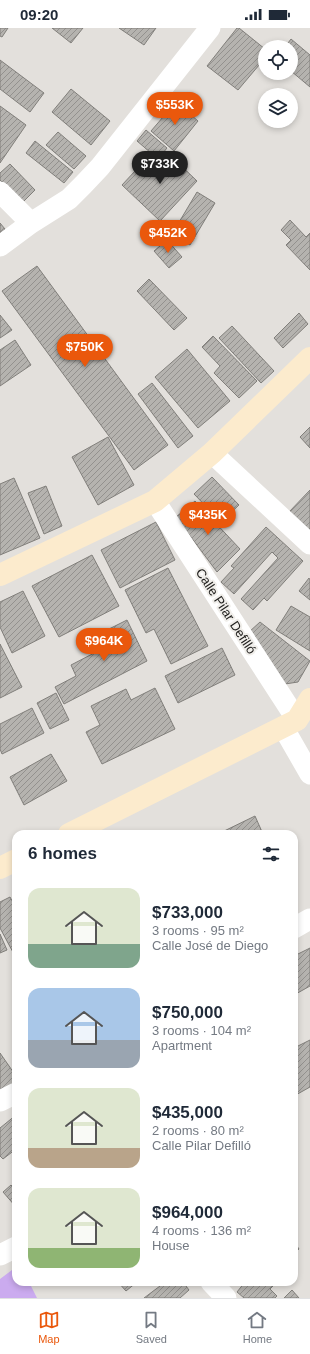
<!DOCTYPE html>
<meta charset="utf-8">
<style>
:root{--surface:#fff;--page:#f6f6f7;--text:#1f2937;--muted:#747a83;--line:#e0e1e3;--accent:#ea580c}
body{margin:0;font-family:Arial,sans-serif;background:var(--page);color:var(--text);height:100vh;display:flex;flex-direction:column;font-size:15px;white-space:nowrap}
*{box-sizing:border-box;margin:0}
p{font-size:13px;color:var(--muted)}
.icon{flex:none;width:22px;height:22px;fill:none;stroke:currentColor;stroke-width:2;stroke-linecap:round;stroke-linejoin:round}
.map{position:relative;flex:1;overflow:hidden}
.drawer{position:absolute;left:12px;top:802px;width:286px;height:456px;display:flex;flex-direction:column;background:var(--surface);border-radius:12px;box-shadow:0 2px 6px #0003}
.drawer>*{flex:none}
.fabs{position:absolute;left:258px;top:12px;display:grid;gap:8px}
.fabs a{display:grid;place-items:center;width:40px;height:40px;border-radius:50%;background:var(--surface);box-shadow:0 2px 6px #0003;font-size:20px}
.price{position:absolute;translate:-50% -34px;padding:0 9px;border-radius:14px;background:var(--accent);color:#fff;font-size:13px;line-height:26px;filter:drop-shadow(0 1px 2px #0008)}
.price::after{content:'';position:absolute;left:50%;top:24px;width:12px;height:9px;margin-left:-6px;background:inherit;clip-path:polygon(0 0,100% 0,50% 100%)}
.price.active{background:#222;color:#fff}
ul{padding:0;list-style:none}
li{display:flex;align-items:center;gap:12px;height:100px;padding:0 16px}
li span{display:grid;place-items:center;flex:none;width:112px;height:80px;border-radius:12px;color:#555}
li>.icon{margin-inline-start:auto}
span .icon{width:48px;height:48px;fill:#fffc;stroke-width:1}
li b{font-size:17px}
h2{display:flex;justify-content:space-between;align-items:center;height:48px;padding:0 16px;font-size:17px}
.status{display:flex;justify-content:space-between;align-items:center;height:28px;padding:0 20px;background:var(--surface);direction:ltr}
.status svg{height:11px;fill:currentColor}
.dock{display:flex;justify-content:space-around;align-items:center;height:56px;border-top:1px solid var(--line);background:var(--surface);font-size:11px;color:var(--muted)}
.dock a{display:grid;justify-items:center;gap:2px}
.dock .active{color:var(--accent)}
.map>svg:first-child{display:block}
</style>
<div class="status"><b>09:20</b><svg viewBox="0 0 49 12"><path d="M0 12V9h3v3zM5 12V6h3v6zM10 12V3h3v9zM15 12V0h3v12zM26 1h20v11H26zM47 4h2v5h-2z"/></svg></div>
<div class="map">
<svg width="310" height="1270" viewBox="0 0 310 1270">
<defs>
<pattern id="building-hatch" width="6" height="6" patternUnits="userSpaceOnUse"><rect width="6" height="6" fill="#b5b3af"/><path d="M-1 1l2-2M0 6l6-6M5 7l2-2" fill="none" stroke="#93918e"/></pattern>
</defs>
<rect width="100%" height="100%" fill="#e3e0dc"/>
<path fill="#cbabef" d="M16 1239V1254H29L37 1270H0V1251Z"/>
<path fill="url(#building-hatch)" stroke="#817f7b" d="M0 0H8L2 9 0 8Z
M52 0H83L71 15Z
M119 0H156L144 17Z
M237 0H239L265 21V30L238 62 207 38Z
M291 11 310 27V59L291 43V19H285Z
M0 32 44 65 30 84 0 61Z
M71 61 110 93 91 117 52 84Z
M176 74 198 93 174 123 151 103Z
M0 78 26 97 0 135Z
M146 102 167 120 158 131 137 113Z
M58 104 86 128 74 141 46 117Z
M35 113 73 144 64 155 26 125Z
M170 127 197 153 160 193 122 157 148 129 158 139Z
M10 136 35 162 22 175 0 152V145Z
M197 164 215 175 190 217 172 206Z
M290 192 306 209 310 205V242L286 217 291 212 281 202Z
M0 195 5 201 0 205Z
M167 212 182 229 169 240 154 223Z
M37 238 168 417 134 442 2 263Z
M149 251 187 290 174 302 137 263Z
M299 285 308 296 283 320 274 310Z
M0 287 12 302 0 310Z
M232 298 274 343 261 355 219 310Z
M213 308 257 353 239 370 214 345 220 338 202 319Z
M15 312 31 337 0 358V322Z
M187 321 230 373 198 400 155 349Z
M152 355 193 408 178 420 138 366Z
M310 399V420L300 409Z
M108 409 134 457 98 477 72 429Z
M212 449 239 477 221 494 194 466Z
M14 450 40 510 0 527V456Z
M46 458 62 498 44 506 28 465Z
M310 462V505L289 484Z
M195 473 240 521 217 544 176 489Z
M156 494 175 532 120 560 101 522Z
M266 499 303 533 267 573 264 570 253 582 241 571 278 530 272 524 234 566 221 554 234 540 231 538Z
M92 527 119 578 59 609 32 558Z
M168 540 208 618 171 636 154 601 146 605 125 562Z
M309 550 310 552V572L299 563Z
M23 563 45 608 12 625 0 599V574Z
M291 578 310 589V623L276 602Z
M127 592 147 633 64 676 55 659 76 648 71 637 102 621 95 608Z
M260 594 310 633 298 654 285 656 249 604Z
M0 616 22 659 0 670Z
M222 620 235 647 178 675 165 648Z
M155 660 175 701 102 736 86 704 100 697 91 678 126 661 131 672Z
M56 665 69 692 50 701 37 675Z
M32 680 44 705 2 726 0 721V696Z
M51 726 67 753 24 777 10 749Z
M255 788 263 806H218Z
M10 869 16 880 15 928 0 900V874Z
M0 906 7 922 0 925Z
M310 920V958L294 967V928Z
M310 1012V1059L294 1068V1020Z
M0 1025 16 1048V1053L0 1064Z
M16 1087V1121L3 1131 0 1128V1100Z
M11 1157 16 1162V1179L3 1164Z
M294 1214 299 1221 294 1225Z
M118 1254H137L126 1263Z
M157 1254H183L189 1262 180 1270H144L160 1258Z
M245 1254H277L270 1261 277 1268 275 1270H244L237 1264Z
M292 1262 299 1270H284Z"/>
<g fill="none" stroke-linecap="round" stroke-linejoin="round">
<path stroke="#fff" stroke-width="21" d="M0 164 31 195
M0 218 31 195 69 171 83 157 100 139 210 0
M212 425 310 516
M155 473 297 692
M283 699 310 746
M294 900 310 891
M0 1073 16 1065
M0 1227 16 1219
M211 1254 226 1270"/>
<path stroke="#fcebcd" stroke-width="22" d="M0 547 155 473 212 425 310 330
M69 806 297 692 310 671
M0 840 16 832"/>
</g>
<g text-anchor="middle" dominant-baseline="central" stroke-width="4" stroke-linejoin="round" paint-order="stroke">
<g font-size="13" fill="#1e1d1b" stroke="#f0eeea">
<text transform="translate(226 583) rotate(57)">Calle Pilar Defilló</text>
</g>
</g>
</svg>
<div class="fabs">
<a><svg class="icon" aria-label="locate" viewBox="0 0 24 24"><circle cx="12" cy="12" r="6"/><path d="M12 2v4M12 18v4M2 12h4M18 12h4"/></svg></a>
<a><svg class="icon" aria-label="layers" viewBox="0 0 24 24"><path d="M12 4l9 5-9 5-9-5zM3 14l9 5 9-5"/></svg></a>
</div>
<b class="price" style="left:175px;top:98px">$553K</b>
<b class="price active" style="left:160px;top:157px">$733K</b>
<b class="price" style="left:168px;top:226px">$452K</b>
<b class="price" style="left:85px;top:340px">$750K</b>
<b class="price" style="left:208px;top:508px">$435K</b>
<b class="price" style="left:104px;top:634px">$964K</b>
<section class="drawer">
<h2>6 homes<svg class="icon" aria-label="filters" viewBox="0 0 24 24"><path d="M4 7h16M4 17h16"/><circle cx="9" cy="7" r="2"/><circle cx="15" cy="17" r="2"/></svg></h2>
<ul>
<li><span style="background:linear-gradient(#dfe7d0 70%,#7fa58c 0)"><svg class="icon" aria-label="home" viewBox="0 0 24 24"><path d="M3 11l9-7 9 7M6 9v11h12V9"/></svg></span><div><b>$733,000</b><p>3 rooms · 95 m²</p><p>Calle José de Diego</p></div></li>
<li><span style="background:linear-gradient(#a9c7e8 65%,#9aa5b1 0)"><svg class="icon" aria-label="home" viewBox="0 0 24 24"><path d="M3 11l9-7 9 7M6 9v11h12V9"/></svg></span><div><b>$750,000</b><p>3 rooms · 104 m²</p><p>Apartment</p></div></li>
<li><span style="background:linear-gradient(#dfe7d0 75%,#b9a48a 0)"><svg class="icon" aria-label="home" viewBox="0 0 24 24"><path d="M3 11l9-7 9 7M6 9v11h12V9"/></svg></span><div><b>$435,000</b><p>2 rooms · 80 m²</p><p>Calle Pilar Defilló</p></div></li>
<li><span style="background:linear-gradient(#dfe7d0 75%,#8fb573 0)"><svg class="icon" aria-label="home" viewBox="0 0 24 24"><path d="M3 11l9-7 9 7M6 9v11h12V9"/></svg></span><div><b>$964,000</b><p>4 rooms · 136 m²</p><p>House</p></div></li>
</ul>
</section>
</div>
<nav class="dock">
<a class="active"><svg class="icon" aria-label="map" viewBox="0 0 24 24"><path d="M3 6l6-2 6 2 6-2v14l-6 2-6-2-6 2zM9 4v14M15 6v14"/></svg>Map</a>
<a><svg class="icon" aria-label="saved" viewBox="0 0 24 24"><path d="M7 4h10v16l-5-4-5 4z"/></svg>Saved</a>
<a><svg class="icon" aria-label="home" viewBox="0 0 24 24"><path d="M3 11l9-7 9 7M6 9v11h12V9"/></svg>Home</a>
</nav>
